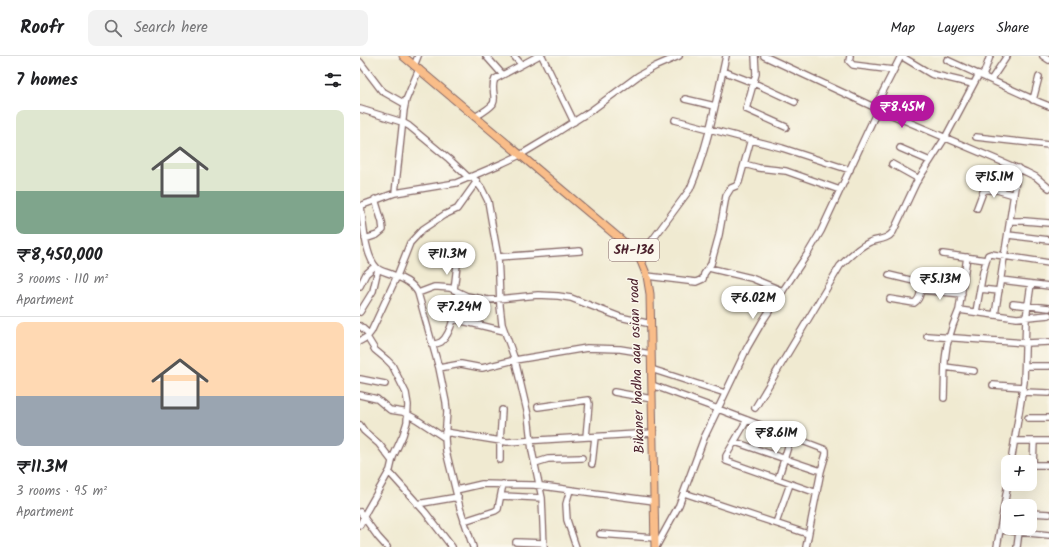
<!DOCTYPE html>
<meta charset="utf-8">
<style>
:root{--surface:#fff;--page:#f2f2f2;--text:#202124;--muted:#757577;--line:#e0e0e0;--accent:#b5179e}
body{margin:0;font-family:Kalam,sans-serif;background:var(--page);color:var(--text);height:100vh;display:flex;flex-direction:column;font-size:15px;white-space:nowrap}
*{box-sizing:border-box;margin:0}
p{font-size:13px;color:var(--muted)}
.icon{flex:none;width:22px;height:22px;fill:none;stroke:currentColor;stroke-width:2;stroke-linecap:round;stroke-linejoin:round}
.map{position:relative;flex:1;overflow:hidden}
.details{display:flex;flex-direction:column;background:var(--surface);width:360px}
.details>*{flex:none}
.controls{position:absolute;left:641px;top:399px;display:grid;gap:8px}
.controls a{display:grid;place-items:center;width:36px;height:36px;border-radius:8px;background:var(--surface);box-shadow:0 4px 16px #0002;font-size:20px}
.price{position:absolute;translate:-50% -34px;padding:0 9px;border-radius:14px;background:#fff;color:#222;font-size:13px;line-height:26px;filter:drop-shadow(0 1px 2px #0008)}
.price::after{content:'';position:absolute;left:50%;top:24px;width:12px;height:9px;margin-left:-6px;background:inherit;clip-path:polygon(0 0,100% 0,50% 100%)}
.price.selected{background:var(--accent);color:#fff}
ul{padding:0;list-style:none}
li{display:grid;align-content:center;gap:8px;height:212px;padding:0 16px}
li+li{border-top:1px solid var(--line)}
li span{display:grid;place-items:center;height:124px;border-radius:8px;color:#555}
li>.icon{margin-inline-start:auto}
span .icon{width:72px;height:72px;fill:#fffc;stroke-width:1}
li b{font-size:17px}
h2{display:flex;justify-content:space-between;align-items:center;height:48px;padding:0 16px;font-size:17px}
header{display:flex;align-items:center;gap:24px;box-sizing:border-box;height:56px;padding:0 20px;background:var(--surface);border-bottom:1px solid var(--line)}
header strong{font-size:19px}
nav{display:flex;gap:22px;margin-inline-start:auto;font-size:14px}
.search{width:280px;height:36px;background:var(--page);display:flex;align-items:center;gap:10px;box-sizing:border-box;padding:0 14px;border-radius:8px;color:var(--muted);font-size:15px}
main{display:flex;flex:1;min-height:0}
.map>svg:first-child{display:block}
</style>
<header>
<strong>Roofr</strong>
<div class="search"><svg class="icon" aria-label="search" viewBox="0 0 24 24"><circle cx="10" cy="10" r="6"/><path d="M15 15l6 6"/></svg>Search here</div>
<nav><a>Map</a><a>Layers</a><a>Share</a></nav>
</header>
<main>
<section class="details">
<h2>7 homes<svg class="icon" aria-label="filters" viewBox="0 0 24 24"><path d="M4 7h16M4 17h16"/><circle cx="9" cy="7" r="2"/><circle cx="15" cy="17" r="2"/></svg></h2>
<ul>
<li><span style="background:linear-gradient(#dfe7d0 65%,#7fa58c 0)"><svg class="icon" aria-label="home" viewBox="0 0 24 24"><path d="M3 11l9-7 9 7M6 9v11h12V9"/></svg></span><div><b>₹8,450,000</b><p>3 rooms · 110 m²</p><p>Apartment</p></div></li>
<li><span style="background:linear-gradient(#ffd9b3 60%,#9aa5b1 0)"><svg class="icon" aria-label="home" viewBox="0 0 24 24"><path d="M3 11l9-7 9 7M6 9v11h12V9"/></svg></span><div><b>₹11.3M</b><p>3 rooms · 95 m²</p><p>Apartment</p></div></li>
</ul>
</section>
<div class="map">
<svg width="689" height="491" viewBox="0 0 689 491">
<rect width="100%" height="100%" fill="#fbf7ec"/>
<filter id="ink" filterUnits="userSpaceOnUse"><feTurbulence type="fractalNoise" baseFrequency=".025" numOctaves="2"/><feDisplacementMap in="SourceGraphic" scale="8" xChannelSelector="R" yChannelSelector="G"/><feConvolveMatrix kernelMatrix="1 2 1 2 8 2 1 2 1" color-interpolation-filters="sRGB"/></filter>
<filter id="wash" filterUnits="userSpaceOnUse"><feTurbulence type="fractalNoise" baseFrequency=".012" numOctaves="4" result="noise"/><feDisplacementMap in="SourceGraphic" scale="16" xChannelSelector="R" yChannelSelector="G"/><feGaussianBlur stdDeviation="0.9" result="paint"/><feColorMatrix in="noise" values="0 0 0 0 0 0 0 0 0 0 0 0 0 0 0 0 0 1.4 0 .05"/><feComposite in="paint" operator="in"/></filter>
<g filter="url(#wash)">
<rect width="100%" height="100%" fill="#f0ead1"/>
</g>
<g filter="url(#ink)">
<g fill="none" stroke-linecap="round" stroke-linejoin="round">
<defs>
<path id="minor" d="M126 0 142 18
M154 0 161 8
M182 0 214 66
M395 0 396 18 386 53 426 71
M404 0 518 53 666 116 676 121 689 132
M490 0 489 5 493 9 533 14
M541 0 571 18 613 28
M683 0 689 4
M587 4 679 46 689 50
M0 6 22 35 45 48
M54 10 58 0
M363 15 394 27 435 46
M623 20 630 0
M631 24 647 0
M325 43 355 50
M673 44 679 21
M515 51 541 0
M0 53 42 66 49 70 89 103 109 122
M115 61C120 58 129 53 133 48 137 41 130 32 135 23L178 0
M315 64 422 92 490 114
M616 81 689 89
M540 92 570 105
M384 108 399 112 426 115 480 134
M532 108 559 123
M113 121 122 133 128 145 132 168 138 201 139 220 140 250 142 268 155 304 168 359 172 395 182 442 184 491
M35 137 44 54 46 44 59 13
M0 150 35 137 96 127 143 107 160 99 190 81 232 54 278 20 296 10 319 0
M1 150C3 165 5 201 17 212 20 215 26 216 31 218 42 222 53 227 58 237L79 312 86 346 87 356 85 382 86 395 100 452 113 491
M617 152 623 136 626 134H637L654 139
M650 165H665L689 167
M648 179 689 184
M5 183 17 179 23 174 22 166 15 143
M583 198 626 204
M138 201 220 195
M282 206 288 190 330 133C348 91 356 45 366 0
M349 212 391 222 423 235
M529 219 558 226C562 232 561 243 554 247L530 243
M287 220 336 226 343 223 344 218 351 208 359 179 366 140 371 132 376 130 379 126 391 83
M641 224 689 230
M0 230 6 218 15 210
M620 233 639 235
M94 234 97 209
M560 234 602 238
M58 237 74 231H78L90 232 107 240 128 244 178 239 198 240 211 242 260 261 291 268
M653 248 689 252
M599 254 657 262 689 259
M0 256 13 235 18 213
M616 256 623 216 628 199 631 198 689 207
M635 259 658 112
M94 263 144 275
M0 270 9 278
M567 280 666 287 689 286
M0 285 7 281 11 276 37 220 50 187 63 173 84 159 97 153 117 125
M72 289C75 288 79 287 81 286 92 278 97 249 98 237
M665 310H689
M585 311 614 315
M79 312 101 308 122 312 155 304 227 292 260 293 291 298
M291 313 365 337
M0 323 25 328
M292 329 358 353 466 394V398L461 415 446 491
M633 329 663 331
M254 336 292 343
M662 336 689 337
M0 339 17 343 30 354 43 356 56 363 85 382
M584 342 585 304 587 289 593 269 599 254 607 201
M178 351 228 344 229 348 226 381
M395 352 480 210C488 202 498 191 510 186 518 183 527 184 533 176L556 127 585 82 619 18
M668 362H689
M387 364 366 400V405L457 437
M0 369 4 375 19 388 32 405
M85 376 147 386 293 377
M655 385H689
M375 386 461 415
M140 404V385L142 354
M651 406 664 326 666 262 671 228
M175 407 188 403 222 402
M232 408 235 381
M670 409H689
M673 409 674 385
M29 416 65 456 92 491
M418 423 431 381
M96 434 122 428 174 429 294 445
M210 434 206 448 207 464 216 491
M324 437 448 478
M141 440 182 442
M57 448 98 441
M0 456 18 481 27 491
M670 457 689 458
M104 465 135 455 138 453 143 428
M416 467 430 428
M0 469 6 456 30 414 33 401 43 379 47 366 48 349 46 337 32 309 27 304 15 294 7 281
M640 474 689 479
M240 478 295 482
M156 486 184 487
M296 491 319 449 344 382 387 292 402 266 448 197 461 175 518 53
M637 491 648 427
M657 491 659 476"/>
<path id="major" d="M43 0 278 198 287 220 290 238 295 491"/>
</defs>
<use href="#minor" stroke="#846665" stroke-width="8"/>
<use href="#major" stroke="#846665" stroke-width="9"/>
<use href="#minor" stroke="#fff" stroke-width="5.5"/>
<use href="#major" stroke="#f9bd89" stroke-width="7"/>
</g>
</g>
<g text-anchor="middle" dominant-baseline="central" stroke-width="3" stroke-linejoin="round" paint-order="stroke">
<rect fill="#fbf7ec" stroke="#7f6065" stroke-width="1" x="249" y="183" width="50" height="22" rx="3"/>
<g font-size="13" font-weight="bold" fill="#4a1f2b">
<text x="274" y="194">SH-136</text>
</g>
<g font-size="14" fill="#4a1f2b" stroke="#fbf7ec">
<text transform="translate(277 310) rotate(-92)">Bikaner hadha aau osian road</text>
</g>
</g>
</svg>
<div class="controls">
<a>+</a>
<a>−</a>
</div>
<b class="price selected" style="left:542px;top:73px">₹8.45M</b>
<b class="price" style="left:634px;top:143px">₹15.1M</b>
<b class="price" style="left:87px;top:220px">₹11.3M</b>
<b class="price" style="left:580px;top:245px">₹5.13M</b>
<b class="price" style="left:393px;top:264px">₹6.02M</b>
<b class="price" style="left:99px;top:273px">₹7.24M</b>
<b class="price" style="left:416px;top:399px">₹8.61M</b>
</div>
</main>
